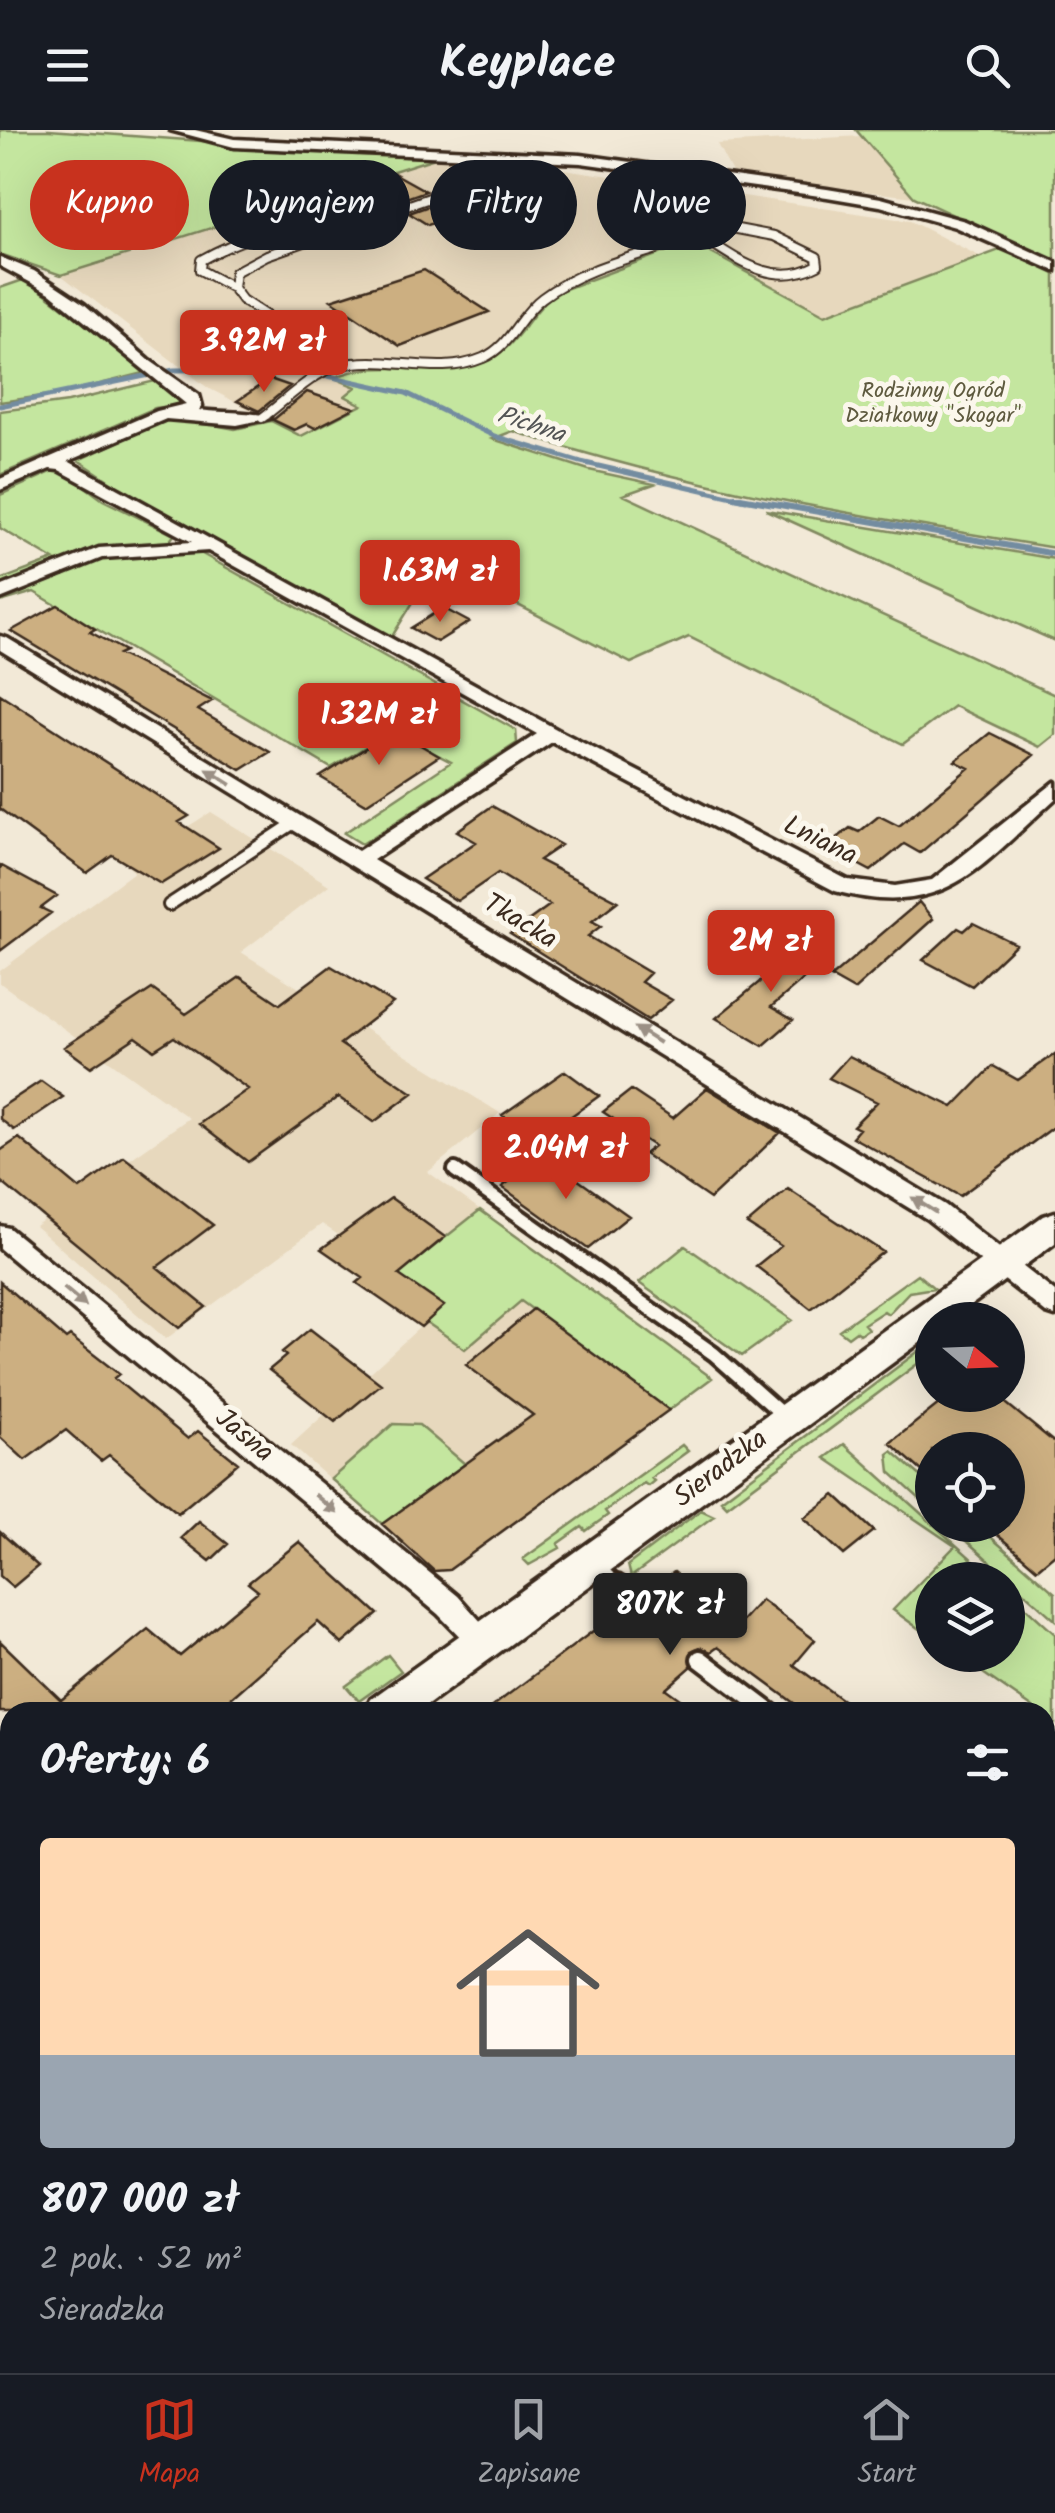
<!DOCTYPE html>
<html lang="pl">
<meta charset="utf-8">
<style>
:root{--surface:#171b24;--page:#20242c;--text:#f1f3f6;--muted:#9ea1a6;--line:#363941;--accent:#c8321e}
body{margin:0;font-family:Kalam,sans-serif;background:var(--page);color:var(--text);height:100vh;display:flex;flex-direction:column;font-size:38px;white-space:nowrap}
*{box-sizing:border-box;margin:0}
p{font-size:32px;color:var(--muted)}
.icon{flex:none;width:55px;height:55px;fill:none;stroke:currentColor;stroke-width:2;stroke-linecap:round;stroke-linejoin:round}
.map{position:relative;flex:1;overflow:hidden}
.side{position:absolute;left:0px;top:1572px;width:1055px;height:672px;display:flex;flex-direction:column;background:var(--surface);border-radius:30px 30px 0 0;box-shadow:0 10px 40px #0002}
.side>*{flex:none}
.guide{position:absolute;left:30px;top:30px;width:995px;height:90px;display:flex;gap:20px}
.needle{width:65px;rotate:109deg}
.buttons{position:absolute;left:915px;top:1172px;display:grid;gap:20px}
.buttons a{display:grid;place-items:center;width:110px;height:110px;border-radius:50%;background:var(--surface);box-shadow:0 10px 40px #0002;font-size:50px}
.price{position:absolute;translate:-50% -85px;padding:0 22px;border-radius:10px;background:var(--accent);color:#fff;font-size:32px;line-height:65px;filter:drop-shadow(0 2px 5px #0008)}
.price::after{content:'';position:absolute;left:50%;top:60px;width:30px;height:22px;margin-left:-15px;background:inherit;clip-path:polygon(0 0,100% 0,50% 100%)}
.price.on{background:#222;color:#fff}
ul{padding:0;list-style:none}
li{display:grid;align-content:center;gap:20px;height:530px;padding:0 40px}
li+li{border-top:2px solid var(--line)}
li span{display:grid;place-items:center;height:310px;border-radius:10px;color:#555}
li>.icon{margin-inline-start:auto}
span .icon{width:180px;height:180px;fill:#fffc;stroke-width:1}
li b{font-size:42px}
h2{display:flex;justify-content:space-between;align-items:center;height:120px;padding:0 40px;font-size:42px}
.tag{padding:0 35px;border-radius:45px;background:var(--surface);box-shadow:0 10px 40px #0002;font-size:35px;line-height:90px}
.tag.on{background:var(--accent);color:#fff}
header{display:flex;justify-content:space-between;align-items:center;height:130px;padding:0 40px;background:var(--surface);font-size:45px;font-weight:800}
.menu{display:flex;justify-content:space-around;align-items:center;height:140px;border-top:2px solid var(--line);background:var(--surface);font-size:28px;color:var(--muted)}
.menu a{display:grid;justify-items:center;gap:5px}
.menu .on{color:var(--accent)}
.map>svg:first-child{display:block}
</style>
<header><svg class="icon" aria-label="menu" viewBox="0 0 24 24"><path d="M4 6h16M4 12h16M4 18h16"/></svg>Keyplace<svg class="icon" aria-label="search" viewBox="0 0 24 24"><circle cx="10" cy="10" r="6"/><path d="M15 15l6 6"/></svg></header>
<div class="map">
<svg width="1055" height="2243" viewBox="0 0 1055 2243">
<rect width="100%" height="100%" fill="#f2e9d7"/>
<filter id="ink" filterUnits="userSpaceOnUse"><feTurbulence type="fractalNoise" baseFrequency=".01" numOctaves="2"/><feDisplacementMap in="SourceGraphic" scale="20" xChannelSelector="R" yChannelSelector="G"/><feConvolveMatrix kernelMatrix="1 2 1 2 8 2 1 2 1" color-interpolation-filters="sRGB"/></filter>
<g filter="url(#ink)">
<path fill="#e7d8bd" d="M861 6 914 67 734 46 717 14Z
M435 28 557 38 910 91 981 127 386 349 208 258 61 145Z
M211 682 329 755 241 822 500 983 428 1042 712 1248 449 1440 434 1441 291 1315 443 1176 322 1094 166 1209 35 1096 189 988 0 853V841L134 742 127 735Z"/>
<path fill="#c4e69f" stroke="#80885e" stroke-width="2.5" d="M0 0H49L435 28 61 145 0 124Z
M856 0H1055V132L914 67Z
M691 112 825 185 1002 119 1055 144V418C871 388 690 359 513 301L492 309 589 340 654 354 623 365 1055 565V605L1040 617 954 576 903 614 689 507 631 533 477 454 428 448 391 508 146 375 78 330 172 287 235 299 271 291 301 306 362 275 345 266 356 257 334 248C381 226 437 250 486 231 517 219 530 180 557 162Z
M26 149 148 242 64 263 0 272V158Z
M155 251 188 274 155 278 0 345V281L68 272Z
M60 338 103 370 174 405 169 412 95 420 0 460V450L54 430 0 398V365Z
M766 380 1055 429V511L1024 497Z
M195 420 516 600 517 613 362 714 344 703 451 632 392 601 331 638 34 462 0 472V468L98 428Z
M480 1080 712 1248 669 1280 521 1171 465 1219 426 1192 443 1176 398 1145Z
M685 1116 792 1190 742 1226 639 1153Z
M917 1144 934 1158 909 1162 888 1184 884 1181 864 1194 868 1199 860 1204 856 1201 848 1207 839 1200Z
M932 1211V1223L727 1376 721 1370Z
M393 1294 419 1295 465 1334 382 1394 331 1349Z
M844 1314 995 1450H932V1508L893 1480 955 1416 825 1328Z
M682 1315 688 1321 651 1348 654 1351 648 1356 644 1353 605 1381 608 1385 586 1401 582 1397 558 1414 560 1418 529 1435 523 1429Z
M892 1321 932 1356V1380L890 1342 888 1324Z
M701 1380 714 1386 631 1447 628 1435Z
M949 1395H977L1055 1463V1490Z
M1008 1461 1055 1504V1593L957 1525H1008Z
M388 1525 401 1541 359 1571 346 1556Z
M529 2235H817L818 2243H530Z"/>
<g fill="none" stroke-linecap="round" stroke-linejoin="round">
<path stroke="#738ca0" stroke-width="5" d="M0 276 174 240 296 239 406 263 494 306 581 332 746 370"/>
<path stroke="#738ca0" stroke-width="6" d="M735 367 1055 424"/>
</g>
<path fill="#ccaf81" stroke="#3b2a1e" stroke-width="2.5" d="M392 42 426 61 392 73 357 53Z
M443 71 464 83 428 95 409 83Z
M424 140 489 182 400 216 331 170Z
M270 249 290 256 259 281 237 271Z
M307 262 354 278 315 298 307 294 294 300 273 290Z
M58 475 95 499 90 502 125 521 119 524 212 571 198 580 270 622 241 640 11 501Z
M443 478 469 492 437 512 411 498Z
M0 564 189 686 179 692 219 718 161 754 112 725 87 743 0 679Z
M990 603 1034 625 920 723 904 714 871 741 826 717 850 698 859 702 879 686 899 696 969 638 955 631Z
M402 604 439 626 366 674 320 647 372 614 380 618Z
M492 676 561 715 539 730 618 771 592 791 601 796 588 806 650 843 641 852 672 870 648 890 510 804 550 775 498 743 457 771 422 749 476 712 457 701Z
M0 735 57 766 41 778 51 783 0 821Z
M919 772 933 789 854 860 831 847Z
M973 793 1016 814 972 856 923 830 958 798 964 801Z
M791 811 826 830 771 877 793 890 763 916 716 888 780 835 770 829Z
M331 836 393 873 340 914 413 963 374 992 338 967 248 1032 199 994 248 959 174 907 154 920 136 907 91 937 64 917 152 859 186 884 240 847 280 874Z
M1055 924V996L960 1066 852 1007 859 999 853 996 877 972 829 948 849 926 953 977 993 936 1018 950Z
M565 941 599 966 537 1011 502 985Z
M41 951 63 967 14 1000 0 989V978Z
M707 958 780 1003 710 1069 644 1024 654 1016 603 982 631 960 673 988Z
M19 1008 80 1059 124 1027 213 1095 157 1137 206 1177 179 1198 0 1051V1021Z
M543 1025 629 1086 588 1119 502 1057Z
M788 1059 883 1122 811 1179 756 1136 781 1116 747 1094Z
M391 1068 445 1107 399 1145 444 1176 421 1197 357 1153 363 1148 321 1119Z
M0 1152 66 1209 70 1206 119 1244 114 1248 188 1309 198 1301 238 1333 178 1383 109 1325 101 1331 66 1300 25 1330 0 1307Z
M533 1179 669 1280 449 1440 434 1441 382 1394 533 1285 466 1235Z
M310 1199 381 1254 335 1292 269 1240 286 1226 282 1222Z
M950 1265H996L1055 1313V1424L1037 1439 986 1395H1008V1320H932V1350L890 1313Z
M835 1365 874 1401 844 1425 804 1388Z
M199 1391 228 1414 210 1431 181 1408Z
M0 1402 38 1436 13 1457 0 1446Z
M299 1412 378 1484 342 1514 318 1492 230 1569 247 1582H0V1511L61 1570 148 1499 180 1526 258 1461 248 1453Z
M674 1442 739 1494 761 1470 815 1510 794 1535 859 1582H806L718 1517 711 1522 700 1517 691 1521V1537L666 1559 698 1582H631L622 1576 613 1582H485L625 1477 634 1482 643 1479 644 1463Z"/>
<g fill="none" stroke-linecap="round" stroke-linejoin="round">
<defs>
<path id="lane-far3" d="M732 98 774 106 817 127 818 135C773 159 737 129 699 105Z
M233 158 200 140 201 130C245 105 339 74 389 81
M334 237 328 226 242 170 233 158 235 142 267 125 498 44 529 26
M262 288C284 272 312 243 338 236 386 223 436 248 483 228 511 216 519 185 542 168 585 135 649 124 699 105"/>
<path id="lane-far2" d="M169 775 294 693"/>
<path id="lane-far1" d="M455 1040 714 1224 785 1287
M595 1435 620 1457"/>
<path id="lane" d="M617 1454 635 1470
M700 1529 770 1582
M0 1959 6 1969 1 2016
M863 2235 864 2243
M224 2243 299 2235"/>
<path id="street" d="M170 0H195L234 9 581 25 827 59 881 68 965 91 1055 132V141L955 97 880 76 827 67 581 33 234 17Z
M0 127 34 141 84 174 149 230 199 265 202 276 199 280C216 283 259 281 270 288L237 295 166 289 68 331 558 600 848 750 895 756 932 750 1055 652V669C980 736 945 791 835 761L552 612 373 730 945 1075 1055 1162V1186L1046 1183 927 1089 0 520V506L7 508 358 721 537 604 208 421 102 428 0 469V457L99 418 192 412 59 340 50 339 0 360V349L157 281 186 274 50 163 0 136Z
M0 1096 9 1098 458 1466 499 1512 494 1521 484 1525 474 1521 438 1484 0 1119Z"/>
<path id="secondary" d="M1055 1082V1113L951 1190H932V1204L418 1582H365L371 1569 1043 1086Z
M10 1832V1882L0 1886V1836Z"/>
</defs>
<use href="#lane-far3" stroke="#3b2a1e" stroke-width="12"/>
<use href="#lane-far2" stroke="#3b2a1e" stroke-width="16"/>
<use href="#lane-far1" stroke="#3b2a1e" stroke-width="20"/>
<use href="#lane" stroke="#3b2a1e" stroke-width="24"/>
<use href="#street" stroke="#3b2a1e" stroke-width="7"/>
<use href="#secondary" stroke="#3b2a1e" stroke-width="7"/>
<use href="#lane-far3" stroke="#fbf7ec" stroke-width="8"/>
<use href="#lane-far2" stroke="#fbf7ec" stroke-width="10"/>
<use href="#lane-far1" stroke="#fbf7ec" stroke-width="12"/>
<use href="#lane" stroke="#fbf7ec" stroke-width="16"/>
<use href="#street" fill="#fbf7ec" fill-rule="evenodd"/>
<use href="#secondary" fill="#fbf7ec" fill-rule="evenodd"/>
</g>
<defs><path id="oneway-solid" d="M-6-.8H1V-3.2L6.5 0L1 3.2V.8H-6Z" transform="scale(2.5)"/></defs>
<g fill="#9b9085">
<use href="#oneway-solid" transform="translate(219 647) rotate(-148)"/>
<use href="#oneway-solid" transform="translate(647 905) rotate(-148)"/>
<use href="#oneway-solid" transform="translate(924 1075) rotate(-148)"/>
<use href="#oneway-solid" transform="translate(75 1167) rotate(40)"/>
<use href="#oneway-solid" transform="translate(326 1374) rotate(40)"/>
</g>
</g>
<g text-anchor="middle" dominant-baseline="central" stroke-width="10" stroke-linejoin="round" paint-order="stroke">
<g font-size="22" fill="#5d593e" stroke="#fbf7ec">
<text x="933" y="261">Rodzinny Ogród<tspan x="933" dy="25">Działkowy "Skogar"</tspan></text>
</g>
<g font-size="25" font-style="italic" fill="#525354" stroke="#fbf7ec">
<text transform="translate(531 295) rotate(18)">Pichna</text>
</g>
<g font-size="28" fill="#3b2a1e" stroke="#fbf7ec">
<text transform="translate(820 711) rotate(26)">Lniana</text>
<text transform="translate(520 792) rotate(31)">Tkacka</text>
<text transform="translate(244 1306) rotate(40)">Jasna</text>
<text transform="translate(721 1339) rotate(-37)">Sieradzka</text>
</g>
</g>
</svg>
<div class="buttons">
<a><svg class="needle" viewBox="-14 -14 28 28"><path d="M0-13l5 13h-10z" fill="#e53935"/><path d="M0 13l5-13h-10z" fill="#9ea1a6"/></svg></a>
<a><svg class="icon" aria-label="locate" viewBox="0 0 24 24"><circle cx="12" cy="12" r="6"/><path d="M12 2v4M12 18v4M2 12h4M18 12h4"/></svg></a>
<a><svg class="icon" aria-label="layers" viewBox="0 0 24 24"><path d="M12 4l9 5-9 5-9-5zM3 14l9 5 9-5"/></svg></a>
</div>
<b class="price" style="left:264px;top:265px">3.92M zł</b>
<b class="price" style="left:440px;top:495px">1.63M zł</b>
<b class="price" style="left:379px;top:638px">1.32M zł</b>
<b class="price" style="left:771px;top:865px">2M zł</b>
<b class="price" style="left:566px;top:1072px">2.04M zł</b>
<b class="price on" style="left:670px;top:1528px">807K zł</b>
<div class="guide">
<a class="tag on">Kupno</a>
<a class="tag">Wynajem</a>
<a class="tag">Filtry</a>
<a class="tag">Nowe</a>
</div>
<section class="side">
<h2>Oferty: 6<svg class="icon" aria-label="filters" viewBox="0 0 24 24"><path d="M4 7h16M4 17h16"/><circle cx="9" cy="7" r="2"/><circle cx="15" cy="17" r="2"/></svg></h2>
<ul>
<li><span style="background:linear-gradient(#ffd9b3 70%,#9aa5b1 0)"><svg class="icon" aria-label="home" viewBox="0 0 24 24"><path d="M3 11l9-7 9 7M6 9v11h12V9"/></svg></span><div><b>807 000 zł</b><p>2 pok. · 52 m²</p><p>Sieradzka</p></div></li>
</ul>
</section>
</div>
<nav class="menu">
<a class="on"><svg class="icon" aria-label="map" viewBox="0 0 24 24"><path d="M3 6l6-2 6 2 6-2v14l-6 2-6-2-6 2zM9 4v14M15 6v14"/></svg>Mapa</a>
<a><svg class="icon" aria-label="saved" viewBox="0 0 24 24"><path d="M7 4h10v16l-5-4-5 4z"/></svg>Zapisane</a>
<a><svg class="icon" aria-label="home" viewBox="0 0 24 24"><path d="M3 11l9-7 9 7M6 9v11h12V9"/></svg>Start</a>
</nav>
